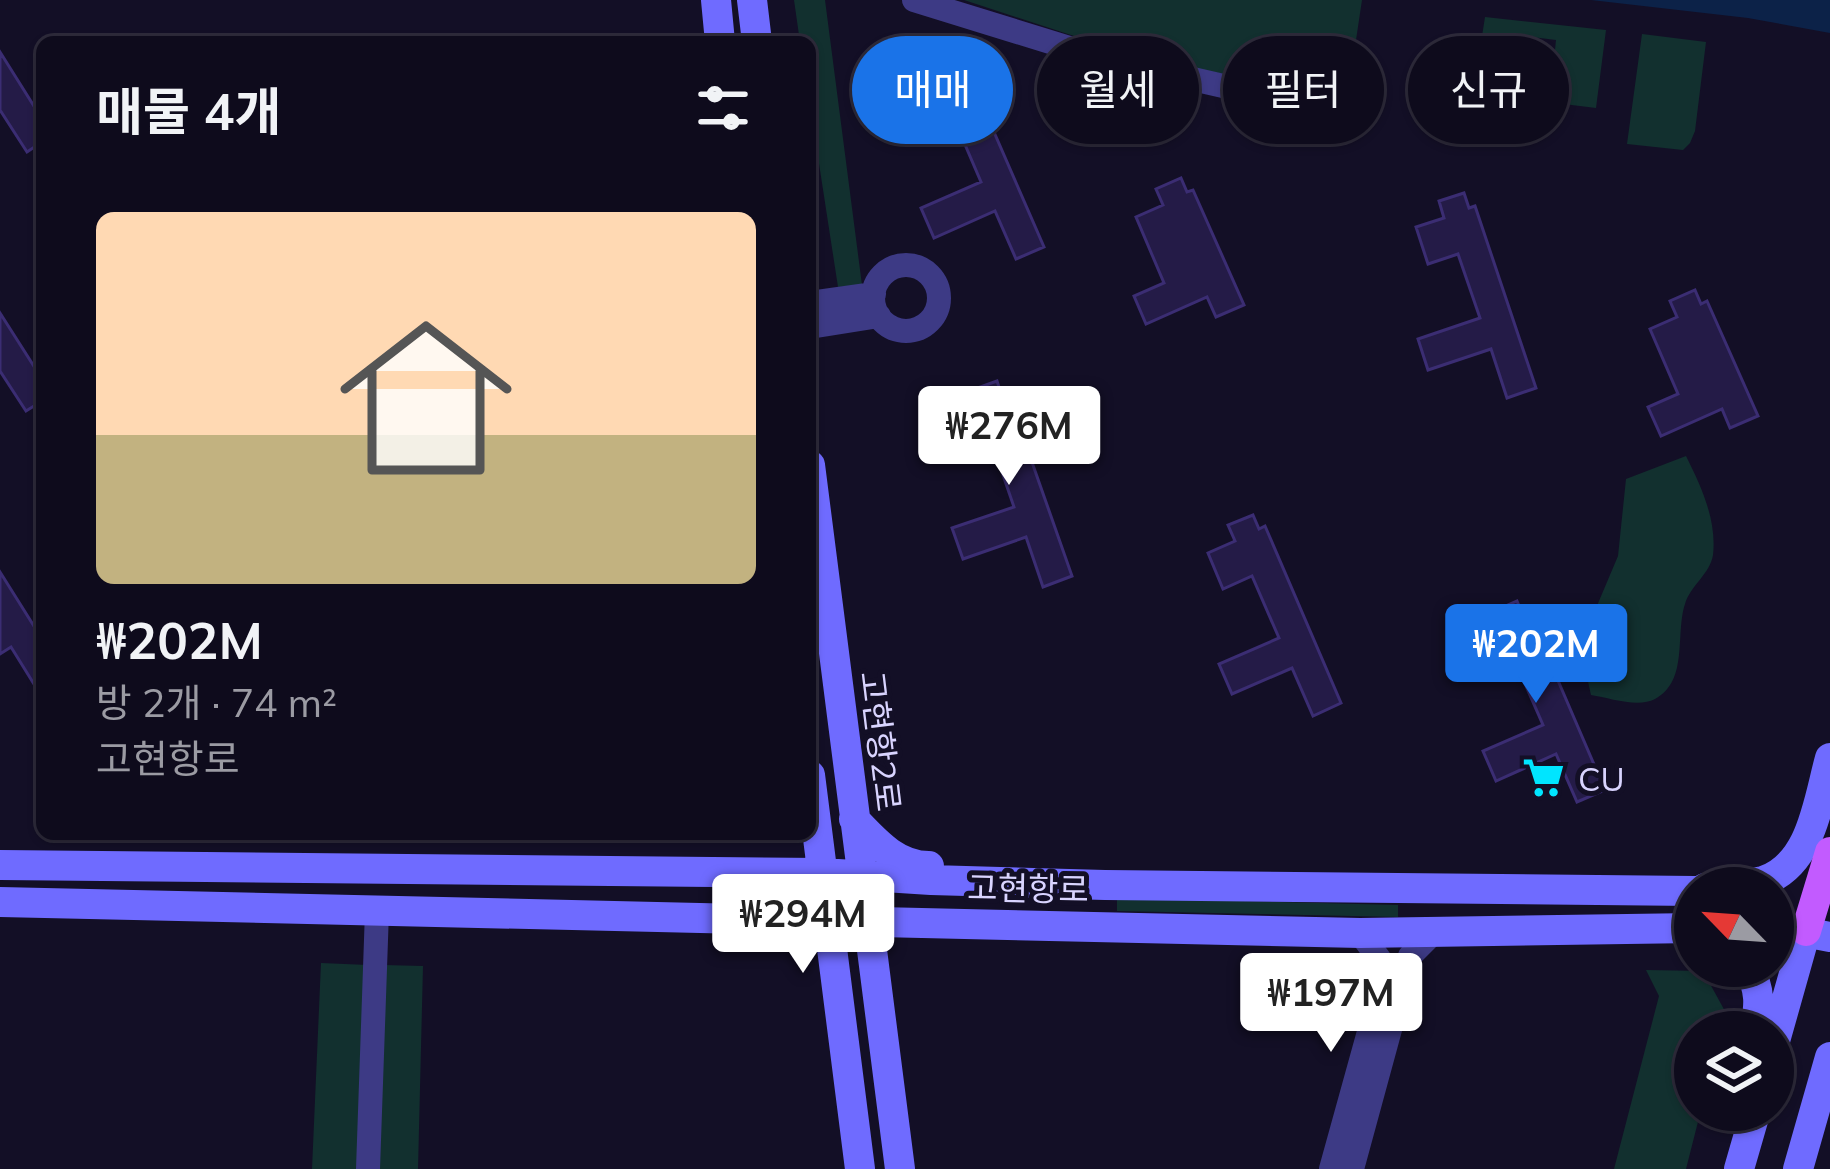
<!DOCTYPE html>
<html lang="ko">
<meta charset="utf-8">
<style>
:root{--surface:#0e0b1c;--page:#1c1929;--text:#f1f3f6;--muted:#9b9ba3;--line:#2e2b3b;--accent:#1a73e8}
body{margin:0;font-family:Mulish,"Noto Sans KR",sans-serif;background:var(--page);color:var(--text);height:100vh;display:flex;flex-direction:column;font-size:45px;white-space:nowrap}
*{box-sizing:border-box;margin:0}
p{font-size:39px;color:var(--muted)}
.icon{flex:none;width:66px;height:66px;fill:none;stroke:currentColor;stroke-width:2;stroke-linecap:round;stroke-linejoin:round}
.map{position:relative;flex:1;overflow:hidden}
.side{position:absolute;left:36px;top:36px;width:780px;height:804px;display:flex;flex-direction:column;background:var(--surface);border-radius:18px;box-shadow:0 3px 9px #0004,0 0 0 3px var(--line)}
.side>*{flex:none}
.banner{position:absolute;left:852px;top:36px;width:798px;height:108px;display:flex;gap:24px}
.needle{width:78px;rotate:295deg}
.buttons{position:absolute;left:1674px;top:867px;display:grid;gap:24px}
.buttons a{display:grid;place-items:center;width:120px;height:120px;border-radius:50%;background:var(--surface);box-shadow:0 3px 9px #0004,0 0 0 3px var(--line);font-size:60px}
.price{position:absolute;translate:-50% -102px;padding:0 27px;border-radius:12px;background:#fff;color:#222;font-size:39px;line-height:78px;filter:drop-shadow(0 3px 6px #0008)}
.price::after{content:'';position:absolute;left:50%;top:72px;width:36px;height:27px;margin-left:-18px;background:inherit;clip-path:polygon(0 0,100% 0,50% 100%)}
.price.active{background:var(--accent);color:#fff}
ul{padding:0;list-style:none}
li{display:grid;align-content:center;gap:24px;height:636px;padding:0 60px}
li span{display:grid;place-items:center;height:372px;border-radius:18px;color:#555}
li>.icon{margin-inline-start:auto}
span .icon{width:216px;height:216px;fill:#fffc;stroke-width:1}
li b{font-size:51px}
h2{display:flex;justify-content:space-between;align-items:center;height:144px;padding:0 60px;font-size:51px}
.pill{padding:0 42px;border-radius:54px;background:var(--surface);box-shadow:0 3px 9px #0004,0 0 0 3px var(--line);font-size:42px;line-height:108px}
.pill.active{background:var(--accent);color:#fff}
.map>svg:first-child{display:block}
</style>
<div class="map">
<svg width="1830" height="1169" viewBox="0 0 1830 1169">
<rect width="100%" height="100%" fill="#130f26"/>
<path fill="#12302f" d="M794 0H825L862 285 838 287 810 105V42H800Z
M964 0H1362L1347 100 1132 55Z
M1485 17 1606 30 1596 108 1531 100V88L1551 89 1556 40 1517 35 1506 128 1504 131 1468 126Z
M1642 34 1706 42 1695 131 1690 143 1683 150 1627 144Z
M1686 456C1701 486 1717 520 1713 555 1710 574 1690 586 1685 604 1675 634 1689 681 1655 699 1638 708 1610 698 1591 695L1580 646 1618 556 1626 479Z
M1117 898 1398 905V917L1117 911Z
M321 963 368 965 360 1169H312Z
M383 965 423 966 418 1169H377Z
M1646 970 1703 971 1726 1013 1721 1032H1695V1110H1701L1686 1169H1614L1659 996Z"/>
<path fill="#0c2248" d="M1591 0H1830V33L1748 18Z"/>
<path fill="#241b47" stroke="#3b2d73" stroke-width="3" d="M0 52 42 119V142L27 152 0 110Z
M955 58 961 73 967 70 1044 247 1016 259 995 211 934 238 921 208 981 182 954 119 925 132 910 97 938 85 931 69Z
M1181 178 1187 192 1193 190 1244 305 1216 317 1207 297 1146 324 1134 296 1164 283 1136 217 1163 205 1156 189Z
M1464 193 1469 208 1475 206 1536 388 1507 398 1491 349 1428 370 1418 339 1480 318 1458 254 1428 264 1416 227 1444 218 1439 201Z
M1695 290 1701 304 1707 301 1758 416 1730 428 1722 409 1661 436 1648 407 1678 394 1650 329 1677 317 1670 301Z
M0 313 42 379V401L26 411 0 371Z
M997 381 1002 396 1008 394 1072 576 1043 587 1026 537 963 559 952 528 1014 507 992 443 962 453 949 417 977 407 972 390Z
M1253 515 1259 529 1265 526 1341 703 1313 716 1292 668 1232 694 1219 664 1279 638 1252 576 1223 589 1208 553 1235 541 1228 525Z
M0 572 42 639V697L11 647 0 654Z
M1517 601 1523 615 1529 613 1605 790 1577 802 1556 754 1496 781 1483 751 1543 725 1516 663 1487 675 1472 640 1499 628 1492 612Z"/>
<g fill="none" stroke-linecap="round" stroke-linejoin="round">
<path stroke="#3d3a85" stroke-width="24" d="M914 0 1105 59 1359 117
M873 298a33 33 0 1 1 66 0a33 33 0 1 1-66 0Z
M810 303 874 294
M810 327 879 316
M368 1169 377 911
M1331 1169 1385 974 1380 960 1360 933
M1352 1169 1410 956 1435 931"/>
<path stroke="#6f6bff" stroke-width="30" d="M716 0 720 42
M752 0 757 42
M810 465 900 1169
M810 775 860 1169
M854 819C875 841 896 866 929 866
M0 865 822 873 931 880 1105 885 1695 891
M1705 888C1724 884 1745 886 1763 881 1812 865 1818 801 1830 758
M0 902 1360 933 1695 928
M1773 926 1830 937
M1748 966C1761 991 1760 1005 1754 1032
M1773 1048 1806 931
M1739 1169 1756 1110
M1798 1169 1830 1057"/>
<path stroke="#c25bff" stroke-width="30" d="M1806 931 1830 852"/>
</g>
<defs>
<symbol id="supermarket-bare" viewBox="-9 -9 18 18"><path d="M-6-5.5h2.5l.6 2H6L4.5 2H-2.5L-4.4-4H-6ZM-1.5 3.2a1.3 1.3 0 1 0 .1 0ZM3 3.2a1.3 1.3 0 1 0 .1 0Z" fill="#00e5ff" stroke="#130f26" stroke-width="2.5" paint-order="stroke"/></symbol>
</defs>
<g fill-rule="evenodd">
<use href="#supermarket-bare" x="1514" y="748" width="59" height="59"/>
</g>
<g text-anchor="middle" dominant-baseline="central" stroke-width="10" stroke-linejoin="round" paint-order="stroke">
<g font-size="33" fill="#d9d4ff" stroke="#130f26">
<text transform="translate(881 741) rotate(83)">고현항2로</text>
<text transform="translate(1028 888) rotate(1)">고현항로</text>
</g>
<g font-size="33" fill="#d9d4ff" stroke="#130f26" text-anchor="start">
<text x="1578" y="778">CU</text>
</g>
</g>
</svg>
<div class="buttons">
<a><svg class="needle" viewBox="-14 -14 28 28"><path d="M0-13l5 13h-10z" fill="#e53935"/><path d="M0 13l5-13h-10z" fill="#9b9ba3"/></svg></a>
<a><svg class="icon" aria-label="layers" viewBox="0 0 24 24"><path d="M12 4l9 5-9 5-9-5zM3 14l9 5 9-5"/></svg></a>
</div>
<b class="price" style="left:1009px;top:488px">₩276M</b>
<b class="price active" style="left:1536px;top:706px">₩202M</b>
<b class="price" style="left:803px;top:976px">₩294M</b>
<b class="price" style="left:1331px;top:1055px">₩197M</b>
<div class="banner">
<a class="pill active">매매</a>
<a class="pill">월세</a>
<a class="pill">필터</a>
<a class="pill">신규</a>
</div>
<section class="side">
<h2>매물 4개<svg class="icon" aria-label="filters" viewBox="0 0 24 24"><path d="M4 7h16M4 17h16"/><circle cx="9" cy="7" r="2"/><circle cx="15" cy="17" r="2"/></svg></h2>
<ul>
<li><span style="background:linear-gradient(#ffd9b3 60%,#c2b280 0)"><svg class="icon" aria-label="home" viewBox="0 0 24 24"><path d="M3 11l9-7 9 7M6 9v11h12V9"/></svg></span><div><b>₩202M</b><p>방 2개 · 74 m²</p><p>고현항로</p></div></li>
</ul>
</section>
</div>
